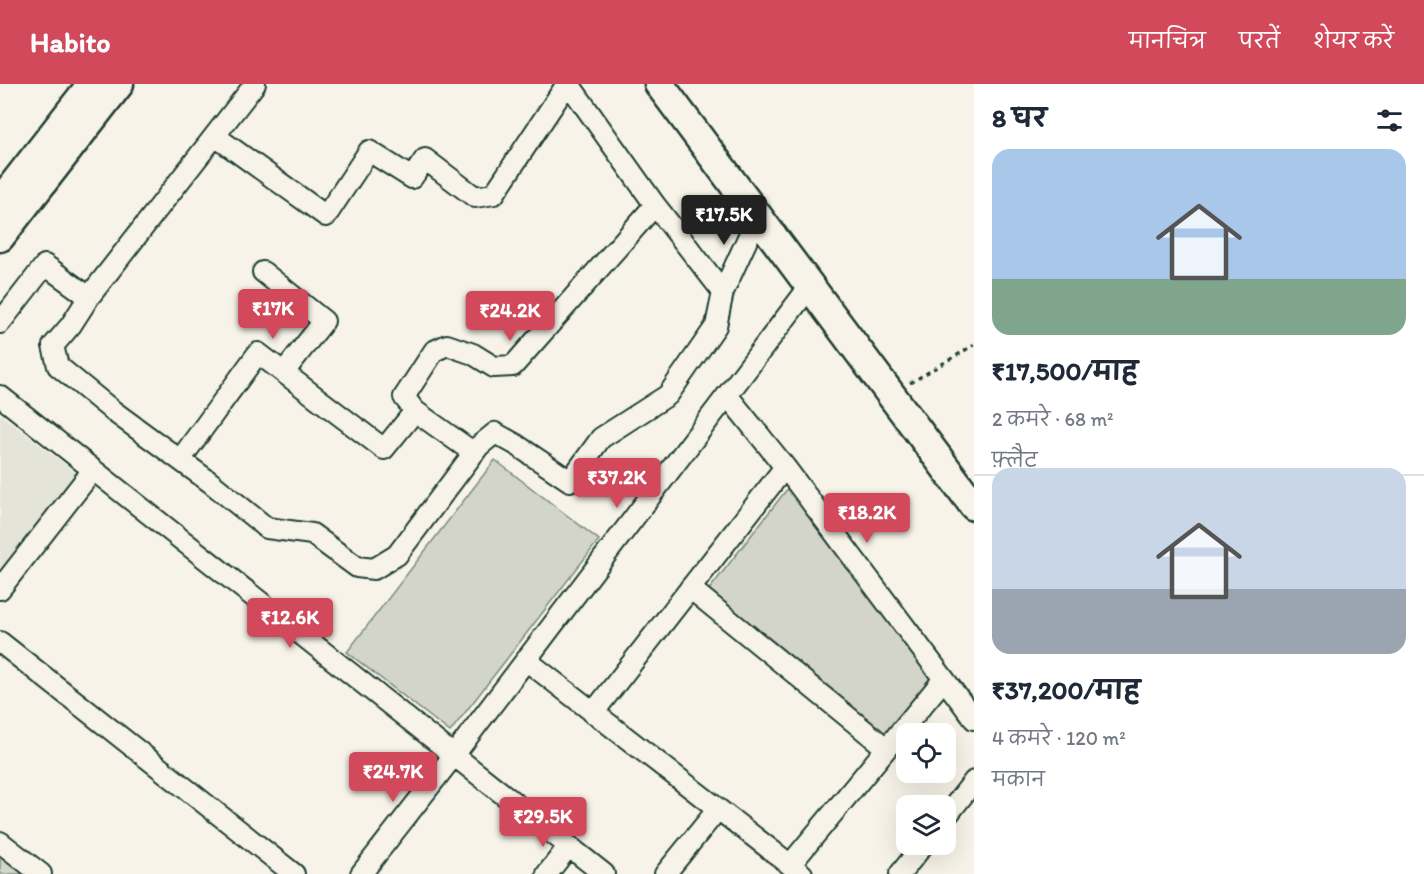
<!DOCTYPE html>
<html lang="hi">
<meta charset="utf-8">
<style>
:root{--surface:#fff;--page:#f6f6f7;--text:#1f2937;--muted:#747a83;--line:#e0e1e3;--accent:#d1495b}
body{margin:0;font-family:Itim,"Playpen Sans Deva",sans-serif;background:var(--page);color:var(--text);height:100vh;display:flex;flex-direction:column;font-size:22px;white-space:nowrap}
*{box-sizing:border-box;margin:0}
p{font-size:20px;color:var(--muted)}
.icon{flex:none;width:33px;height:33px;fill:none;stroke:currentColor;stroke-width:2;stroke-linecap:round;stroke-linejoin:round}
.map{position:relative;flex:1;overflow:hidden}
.sheet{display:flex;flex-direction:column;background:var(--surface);width:450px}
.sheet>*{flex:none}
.tools{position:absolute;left:896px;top:639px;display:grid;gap:12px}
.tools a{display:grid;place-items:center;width:60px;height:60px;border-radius:12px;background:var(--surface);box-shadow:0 6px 24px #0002;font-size:30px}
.price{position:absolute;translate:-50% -51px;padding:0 14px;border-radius:6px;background:var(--accent);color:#fff;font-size:20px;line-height:39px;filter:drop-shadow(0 2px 3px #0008)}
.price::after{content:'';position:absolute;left:50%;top:36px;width:18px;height:14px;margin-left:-9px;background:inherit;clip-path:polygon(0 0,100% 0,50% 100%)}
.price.on{background:#222;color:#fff}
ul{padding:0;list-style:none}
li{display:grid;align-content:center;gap:12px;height:318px;padding:0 18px}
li+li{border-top:2px solid var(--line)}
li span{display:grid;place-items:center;height:186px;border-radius:18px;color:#555}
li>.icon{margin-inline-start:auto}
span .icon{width:108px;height:108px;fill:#fffc;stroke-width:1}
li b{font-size:26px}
h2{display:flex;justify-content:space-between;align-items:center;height:72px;padding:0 18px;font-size:26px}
header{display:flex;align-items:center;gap:36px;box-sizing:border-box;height:84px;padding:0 30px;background:var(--accent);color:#fff}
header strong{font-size:28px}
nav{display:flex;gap:33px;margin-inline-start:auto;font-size:21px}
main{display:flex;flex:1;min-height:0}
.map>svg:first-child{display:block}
</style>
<header>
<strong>Habito</strong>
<nav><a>मानचित्र</a><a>परतें</a><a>शेयर करें</a></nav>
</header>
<main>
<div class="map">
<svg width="974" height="790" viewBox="0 0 974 790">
<rect width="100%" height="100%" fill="#f7f3e8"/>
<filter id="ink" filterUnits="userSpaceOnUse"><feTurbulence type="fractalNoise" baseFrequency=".0167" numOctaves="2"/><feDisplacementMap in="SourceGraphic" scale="12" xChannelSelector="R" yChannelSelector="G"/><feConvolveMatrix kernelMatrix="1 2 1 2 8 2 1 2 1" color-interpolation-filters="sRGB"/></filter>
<g filter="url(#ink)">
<path fill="#e5e4d9" d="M0 330 80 392 0 496Z"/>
<path fill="#d3d5ca" stroke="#79897f" stroke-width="1.5" d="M495 376 599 456 450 648 347 568Z
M791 400 934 592 885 651 708 507Z
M0 765 32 790H0Z"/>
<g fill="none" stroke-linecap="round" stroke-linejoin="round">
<defs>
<path id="street" d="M255 0 89 213 71 241 53 262 58 282 113 327 210 398 267 444 312 450 357 483 374 485 397 471 479 362 495 349 515 360 570 397 601 354 668 311 716 242 723 208 655 121 569 0
M215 52 326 132 369 67 412 94 425 75 475 113 494 110 567 0
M263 188 324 237 284 288
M723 208 758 132
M0 239 45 181 89 213
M727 311 785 383 974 635
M0 312 604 790
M474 369 415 327 404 313 434 267 447 261 473 270 494 283 513 282 655 121
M180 376 258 269 384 365 415 327
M690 504 886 664
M0 505 93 386
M0 558 294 790
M526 576 802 790
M593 629 785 383
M945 734 974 697
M0 758 41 790
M790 781 944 595
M361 790 454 671 810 202
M547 790 569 762
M665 790 718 725
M900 790 924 760"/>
<path id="secondary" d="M659 0 974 422
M0 118 92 0
M0 153 119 0"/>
</defs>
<use href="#street" stroke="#1f3d34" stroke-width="24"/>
<use href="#secondary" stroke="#1f3d34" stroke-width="33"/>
<path stroke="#1f3d34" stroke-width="3" stroke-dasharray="4.5 4.5" stroke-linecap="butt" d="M910 299 974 261"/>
<use href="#street" stroke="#f7f3e8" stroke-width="20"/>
<use href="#secondary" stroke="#f7f3e8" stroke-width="28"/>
</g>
</g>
</svg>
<div class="tools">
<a><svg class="icon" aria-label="locate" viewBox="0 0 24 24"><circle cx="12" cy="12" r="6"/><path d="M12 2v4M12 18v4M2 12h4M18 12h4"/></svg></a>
<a><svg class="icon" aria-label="layers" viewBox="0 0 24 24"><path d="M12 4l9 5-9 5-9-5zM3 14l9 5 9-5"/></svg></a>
</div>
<b class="price on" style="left:724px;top:162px">₹17.5K</b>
<b class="price" style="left:273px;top:256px">₹17K</b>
<b class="price" style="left:510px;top:258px">₹24.2K</b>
<b class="price" style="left:617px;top:425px">₹37.2K</b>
<b class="price" style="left:867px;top:460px">₹18.2K</b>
<b class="price" style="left:290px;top:565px">₹12.6K</b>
<b class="price" style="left:393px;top:719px">₹24.7K</b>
<b class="price" style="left:543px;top:764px">₹29.5K</b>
</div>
<section class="sheet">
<h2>8 घर<svg class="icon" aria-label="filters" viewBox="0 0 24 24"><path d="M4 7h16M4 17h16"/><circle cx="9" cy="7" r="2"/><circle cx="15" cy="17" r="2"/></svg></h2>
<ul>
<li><span style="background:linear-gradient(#a9c7e8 70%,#7fa58c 0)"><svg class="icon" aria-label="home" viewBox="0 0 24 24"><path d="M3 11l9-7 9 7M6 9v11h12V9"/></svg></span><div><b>₹17,500/माह</b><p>2 कमरे · 68 m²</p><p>फ़्लैट</p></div></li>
<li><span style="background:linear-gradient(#c9d6e8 65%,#9aa5b1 0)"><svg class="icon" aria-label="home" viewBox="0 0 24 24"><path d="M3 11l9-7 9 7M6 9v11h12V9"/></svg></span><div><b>₹37,200/माह</b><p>4 कमरे · 120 m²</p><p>मकान</p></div></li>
</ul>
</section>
</main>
